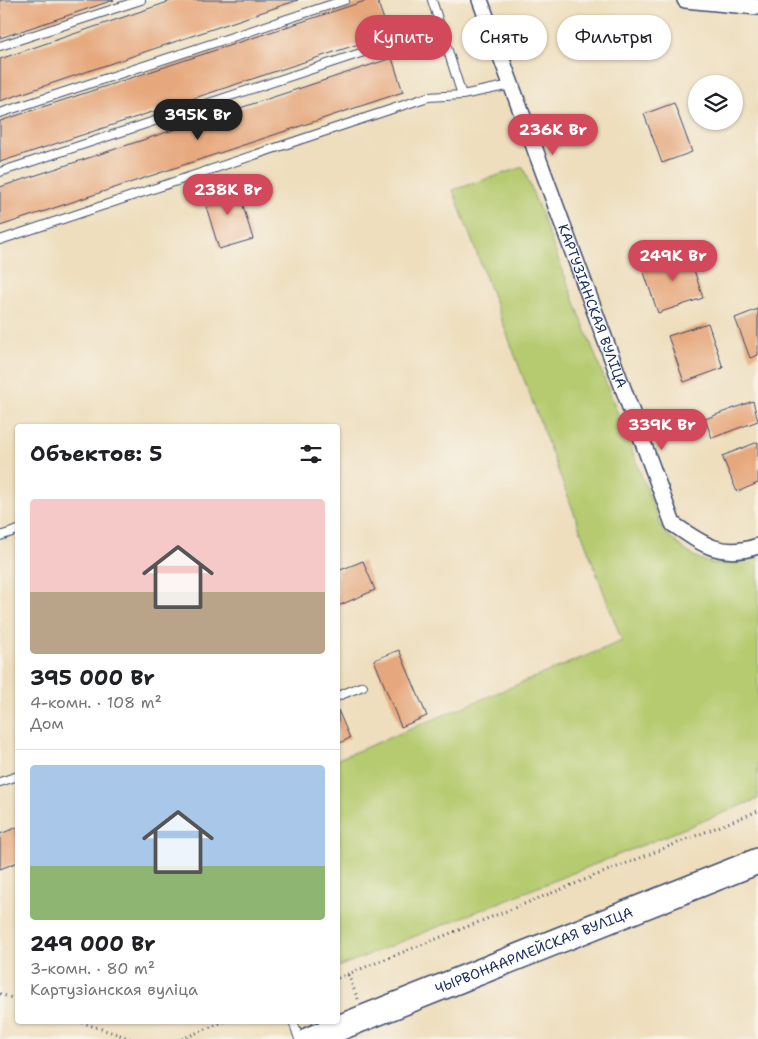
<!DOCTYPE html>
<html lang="ru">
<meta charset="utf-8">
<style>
:root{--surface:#fff;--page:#f2f2f2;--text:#202124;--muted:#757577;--line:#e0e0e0;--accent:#d1495b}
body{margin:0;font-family:"Shantell Sans",sans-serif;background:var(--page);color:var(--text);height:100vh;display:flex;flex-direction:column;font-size:19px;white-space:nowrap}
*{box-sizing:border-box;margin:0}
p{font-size:16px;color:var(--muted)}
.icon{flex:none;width:28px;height:28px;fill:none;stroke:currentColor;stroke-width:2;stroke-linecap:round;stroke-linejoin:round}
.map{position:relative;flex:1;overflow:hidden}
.details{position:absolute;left:15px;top:424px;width:325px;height:600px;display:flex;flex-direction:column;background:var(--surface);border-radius:5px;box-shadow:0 1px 4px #0004}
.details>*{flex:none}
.top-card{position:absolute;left:355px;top:15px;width:328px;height:45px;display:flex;gap:10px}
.fabs{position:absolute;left:688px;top:75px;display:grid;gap:10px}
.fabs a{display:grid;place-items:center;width:55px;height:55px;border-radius:50%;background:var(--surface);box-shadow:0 1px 4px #0004;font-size:25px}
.price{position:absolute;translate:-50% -42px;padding:0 11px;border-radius:18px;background:var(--accent);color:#fff;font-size:16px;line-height:32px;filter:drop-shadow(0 1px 2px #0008)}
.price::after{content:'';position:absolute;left:50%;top:30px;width:15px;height:11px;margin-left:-8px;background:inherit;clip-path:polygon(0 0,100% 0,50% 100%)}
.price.current{background:#222;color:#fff}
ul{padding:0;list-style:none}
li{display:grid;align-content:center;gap:10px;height:265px;padding:0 15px}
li+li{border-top:1px solid var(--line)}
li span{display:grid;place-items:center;height:155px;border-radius:5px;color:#555}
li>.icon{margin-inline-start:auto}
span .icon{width:90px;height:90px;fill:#fffc;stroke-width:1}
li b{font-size:21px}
h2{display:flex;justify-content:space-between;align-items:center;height:60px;padding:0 15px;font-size:21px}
.pill{padding:0 18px;border-radius:22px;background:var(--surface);box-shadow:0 1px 4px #0004;font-size:18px;line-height:45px}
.pill.current{background:var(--accent);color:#fff}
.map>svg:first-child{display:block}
</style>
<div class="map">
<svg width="758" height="1039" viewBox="0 0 758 1039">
<rect width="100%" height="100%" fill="#f7f3e8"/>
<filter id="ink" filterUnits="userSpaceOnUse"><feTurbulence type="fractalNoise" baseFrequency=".02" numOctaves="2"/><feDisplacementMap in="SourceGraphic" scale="10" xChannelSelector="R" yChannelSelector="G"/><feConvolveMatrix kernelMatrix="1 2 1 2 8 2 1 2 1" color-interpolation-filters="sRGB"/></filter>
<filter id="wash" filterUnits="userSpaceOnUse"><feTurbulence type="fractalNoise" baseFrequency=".0096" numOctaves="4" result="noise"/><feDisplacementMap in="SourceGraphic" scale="20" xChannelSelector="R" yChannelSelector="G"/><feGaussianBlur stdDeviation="1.12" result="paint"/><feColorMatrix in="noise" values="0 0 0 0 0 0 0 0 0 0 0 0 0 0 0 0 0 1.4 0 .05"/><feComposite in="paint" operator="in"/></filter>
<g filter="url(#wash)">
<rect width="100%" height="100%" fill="#eedebd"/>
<path fill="#b6cb6f" stroke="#687d66" d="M523 167 662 529C693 561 715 574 758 556V799L338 967V759L622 641 453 190Z"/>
<g id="blocks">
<path fill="#e6a77b" d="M0 0H114L0 38Z
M174 0H298L0 101V59Z
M368 0H377L389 34 0 162V121Z
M392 58 403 92 0 226V187Z
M674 103 692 152 662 163 644 114Z
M236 183 253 239 219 249 202 193Z
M688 251 703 298 658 313 642 267Z
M758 309V355L750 358 735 318Z
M708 323 723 368 684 382 668 336Z
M753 401 758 421 712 438 705 419Z
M758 442V483L737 492 722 456Z
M363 561 375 590 338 606V571Z
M399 650 427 716 401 727 374 660Z
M338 710 350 738 338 744Z
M18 827V862L0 869V834Z"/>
</g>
</g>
<g filter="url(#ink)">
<use href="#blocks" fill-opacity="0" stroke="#3b496c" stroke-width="1"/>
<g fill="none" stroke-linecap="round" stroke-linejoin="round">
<defs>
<path id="lane" d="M432 0 462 95
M0 46 141 0
M0 113 345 0
M0 172 391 43 443 30
M0 240 428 97 462 95 511 85
M0 536 18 530
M338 696 363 686
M0 782 18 776
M293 1021 299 1039"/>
<g id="street">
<path id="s1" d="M480 0 673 524C702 544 721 559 758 546"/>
<path d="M685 0 758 7"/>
</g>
<g id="primary">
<path id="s2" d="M311 1039 758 861"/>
</g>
</defs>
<use href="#lane" stroke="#3b496c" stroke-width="10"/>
<use href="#street" stroke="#3b496c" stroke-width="18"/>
<use href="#primary" stroke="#3b496c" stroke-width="28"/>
<path stroke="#3b496c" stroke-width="3" stroke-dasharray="1 4" stroke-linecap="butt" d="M348 975 358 999
M338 978 758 811
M0 994 18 1000
M77 1021 132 1039
M182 1039 225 1021"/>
<use href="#lane" stroke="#fff" stroke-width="8"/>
<use href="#street" stroke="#fff" stroke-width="15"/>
<use href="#primary" stroke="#fff" stroke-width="25"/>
</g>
</g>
<g text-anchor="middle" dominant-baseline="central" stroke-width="4.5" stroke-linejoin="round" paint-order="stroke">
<g font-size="14" fill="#1b2f5e" stroke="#f7f3e8">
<text stroke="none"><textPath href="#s1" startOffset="326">КАРТУЗІАНСКАЯ ВУЛІЦА</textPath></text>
<text stroke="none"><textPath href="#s2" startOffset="240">ЧЫРВОНААРМЕЙСКАЯ ВУЛІЦА</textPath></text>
</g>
</g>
</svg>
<div class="fabs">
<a><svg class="icon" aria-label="layers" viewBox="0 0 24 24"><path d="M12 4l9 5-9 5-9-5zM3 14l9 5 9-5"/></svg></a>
</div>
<b class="price current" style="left:198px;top:141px">395K Br</b>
<b class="price" style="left:553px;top:156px">236K Br</b>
<b class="price" style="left:228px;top:216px">238K Br</b>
<b class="price" style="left:673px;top:282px">249K Br</b>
<b class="price" style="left:662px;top:451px">339K Br</b>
<div class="top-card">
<a class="pill current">Купить</a>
<a class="pill">Снять</a>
<a class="pill">Фильтры</a>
</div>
<section class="details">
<h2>Объектов: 5<svg class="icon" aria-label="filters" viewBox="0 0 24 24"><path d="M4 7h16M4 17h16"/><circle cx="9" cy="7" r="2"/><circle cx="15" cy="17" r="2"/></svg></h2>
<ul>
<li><span style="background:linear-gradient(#f6c9c9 60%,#b9a48a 0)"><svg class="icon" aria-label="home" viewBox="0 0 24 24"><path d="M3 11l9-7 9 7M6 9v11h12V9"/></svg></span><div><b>395 000 Br</b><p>4-комн. · 108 m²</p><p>Дом</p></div></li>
<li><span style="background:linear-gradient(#a9c7e8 65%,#8fb573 0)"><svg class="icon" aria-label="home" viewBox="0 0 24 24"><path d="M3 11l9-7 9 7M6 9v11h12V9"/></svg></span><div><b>249 000 Br</b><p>3-комн. · 80 m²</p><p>Картузіанская вуліца</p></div></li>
</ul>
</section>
</div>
